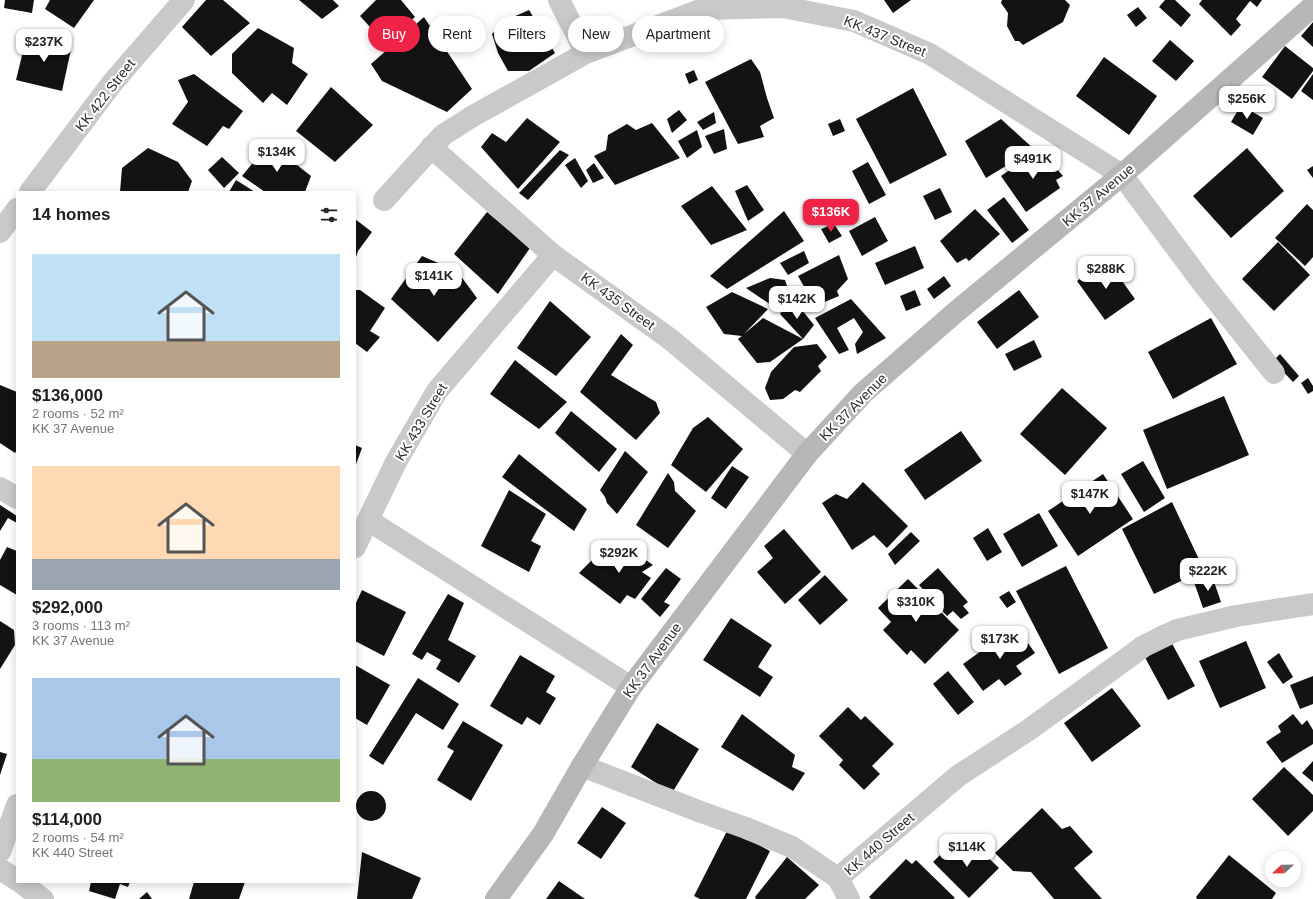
<!DOCTYPE html>
<meta charset="utf-8">
<style>
:root{--surface:#fff;--page:#f6f6f6;--text:#202124;--muted:#757577;--accent:#ee2345}
body{margin:0;font-family:Helvetica,sans-serif;background:var(--page);color:var(--text);height:100vh;display:flex;flex-direction:column;font-size:15px;white-space:nowrap}
*{box-sizing:border-box;margin:0}
p{font-size:13px;color:var(--muted)}
.icon{flex:none;width:22px;height:22px;fill:none;stroke:currentColor;stroke-width:2;stroke-linecap:round;stroke-linejoin:round}
.map{position:relative;flex:1;overflow:hidden}
.drawer{position:absolute;left:16px;top:191px;width:340px;height:692px;display:flex;flex-direction:column;background:var(--surface);border-radius:0px;box-shadow:0 2px 10px #0003}
.drawer>*{flex:none}
.guide{position:absolute;left:368px;top:16px;width:380px;height:36px;display:flex;gap:8px}
.needle{width:26px;rotate:248deg}
.tools{position:absolute;left:1265px;top:851px;display:grid;gap:8px}
.tools a{display:grid;place-items:center;width:36px;height:36px;border-radius:50%;background:var(--surface);box-shadow:0 2px 10px #0003;font-size:20px}
.price{position:absolute;translate:-50% -34px;padding:0 9px;border-radius:8px;background:#fff;color:#222;font-size:13px;line-height:26px;filter:drop-shadow(0 1px 2px #0008)}
.price::after{content:'';position:absolute;left:50%;top:24px;width:12px;height:9px;margin-left:-6px;background:inherit;clip-path:polygon(0 0,100% 0,50% 100%)}
.price.on{background:var(--accent);color:#fff}
ul{padding:0;list-style:none}
li{display:grid;align-content:center;gap:8px;height:212px;padding:0 16px}
li span{display:grid;place-items:center;height:124px;border-radius:0px;color:#555}
li>.icon{margin-inline-start:auto}
span .icon{width:72px;height:72px;fill:#fffc;stroke-width:1}
li b{font-size:17px}
h2{display:flex;justify-content:space-between;align-items:center;height:48px;padding:0 16px;font-size:17px}
.tag{padding:0 14px;border-radius:18px;background:var(--surface);box-shadow:0 2px 10px #0003;font-size:14px;line-height:36px}
.tag.on{background:var(--accent);color:#fff}
.map>svg:first-child{display:block}
</style>
<div class="map">
<svg width="1313" height="899" viewBox="0 0 1313 899">
<rect width="100%" height="100%" fill="#fff"/>
<path fill="#131313" d="M5 0H34L32 13 4 8Z
M50 0H94L74 28 45 9Z
M206 0H223L250 23 211 56 182 27Z
M299 0H333L339 6 322 19Z
M376 0H401L415 17 406 25 399 23 380 38 360 16Z
M884 0H911L893 13Z
M1002 0H1065L1070 5 1063 22 1023 45 1019 41H1015L1007 26 1008 13 1001 3Z
M1165 0H1175L1191 15 1181 27 1159 7Z
M1202 0H1262L1257 7 1250 1 1236 19 1241 25 1231 36 1199 4Z
M1138 7 1147 18 1136 27 1127 15Z
M529 10 555 53 529 71H508L498 53 492 34 506 20Z
M424 17 472 89 447 112 382 81 371 64Z
M1313 22V47L1301 36Z
M258 28 294 48 292 63 308 74 287 105 272 93 263 103 232 73V54Z
M27 35 72 45 62 91 16 80Z
M1170 40 1194 61 1176 81 1152 61Z
M1285 46 1313 68V71L1292 99 1262 77Z
M1104 57 1157 96 1129 135 1076 96Z
M751 59 760 72 767 98 774 118 760 126 764 137 738 144 705 82Z
M694 70 698 80 689 84 685 74Z
M194 74 243 111 229 129 223 126 207 146 172 124 188 102 178 80Z
M1313 74V100L1301 91Z
M331 87 373 125 335 162 296 131Z
M913 88 947 155 890 184 856 119Z
M1241 105 1263 118 1253 135 1231 122Z
M679 110 687 120 672 133 667 119Z
M714 112 716 123 703 130 697 122Z
M527 118 560 142 518 189 481 147 492 133 506 142Z
M840 119 845 131 833 136 828 124Z
M1001 119 1034 149 986 178 965 141Z
M652 123 680 158 615 185 594 156 606 150 608 135 627 124 636 130Z
M724 129 727 149 714 154 705 136Z
M697 130 702 147 687 158 678 141Z
M269 143 311 176 305 192H265L242 176Z
M148 148 178 162 192 181 188 192H120L122 168Z
M1247 148 1284 191 1231 238 1193 196Z
M1039 149 1063 176 1056 180 1060 188 1026 212 1001 176Z
M560 150 569 155 528 200 519 193Z
M222 157 239 173 224 188 208 170Z
M575 158 588 181 581 188 565 165Z
M868 162 886 195 869 204 852 171Z
M594 163 604 178 593 183 586 170Z
M1313 166V178L1307 170Z
M236 180 255 192H229Z
M747 185 764 210 748 221 735 191Z
M712 186 747 230 711 245 681 206Z
M940 188 952 212 935 220 923 196Z
M1004 197 1029 230 1012 243 987 210Z
M1307 204 1313 210V257L1305 266 1275 238Z
M975 209 1000 234 969 261 966 258 957 263 940 241Z
M784 211 804 241 727 289 710 276Z
M487 212 530 248 498 294 454 254Z
M875 217 888 241 862 256 849 231Z
M355 219 372 232 358 251 355 260Z
M834 224 842 236 829 243 821 229Z
M1278 242 1310 275 1274 311 1242 279Z
M915 246 924 268 885 285 875 263Z
M804 251 809 263 788 275 780 263Z
M839 255 848 279 837 291 839 296 815 306 798 276Z
M422 256 457 271 477 298 438 342 391 299Z
M1107 260 1135 299 1105 320 1077 281Z
M944 276 951 286 934 299 927 289Z
M770 278 785 280 789 292 774 307 746 288Z
M355 290H360L385 308 370 331 380 337 367 352 355 343Z
M915 290 921 305 906 311 900 296Z
M1019 290 1039 317 997 349 977 322Z
M732 292 768 309 744 334 763 318 803 339 770 362 757 363 738 339 742 336 724 334 706 307Z
M851 299 886 338 857 354 855 344 863 332 854 318 837 328 849 350 839 354 815 318Z
M550 301 591 337 556 376 517 348Z
M786 305H798L814 325 803 339 780 314Z
M1211 318 1237 364 1173 399 1148 352Z
M621 334 633 345 611 375 656 402 660 413 636 440 580 392Z
M1034 340 1042 357 1014 371 1005 354Z
M817 344 827 357 818 366 821 371 800 392 795 390 783 399 770 400 765 388 771 372 794 347Z
M1280 354 1299 376 1293 382 1273 361Z
M515 360 567 402 539 429 490 394Z
M1308 378 1313 386V391L1308 394 1301 383Z
M0 385 17 392V450L15 453 0 443Z
M1062 388 1107 428 1065 475 1020 434Z
M1224 396 1249 455 1167 489 1143 430Z
M571 411 617 449 599 472 555 433Z
M708 417 743 449 706 492 671 465 693 428Z
M961 431 982 461 925 500 904 470Z
M355 445 362 448 355 467Z
M625 451 648 472 617 514 607 503 605 497 600 490Z
M519 454 587 509 574 531 502 477Z
M1143 461 1165 498 1144 512 1121 474Z
M732 466 749 477 726 509 711 498Z
M668 473 674 482 675 491 696 511 668 548 636 525Z
M1103 474 1133 519 1078 556 1048 511Z
M863 482 908 526 887 548 874 535 852 550 822 503 836 494 847 499Z
M509 490 546 514 531 541 541 546 529 572 481 546Z
M1172 502 1204 570 1154 594 1122 529Z
M0 505 17 516V523L8 518 0 531Z
M1039 513 1058 546 1022 567 1003 534Z
M988 528 1002 552 987 561 973 538Z
M784 529 821 572 785 604 757 572 773 558 764 546Z
M911 532 920 541 895 565 888 554Z
M623 544 653 565 642 572 651 578 635 599 627 595 620 604 579 573 598 554 609 562Z
M7 547 17 551V595L0 585V560Z
M1066 566 1108 648 1059 674 1016 591Z
M666 568 681 579 664 602 670 605 660 617 641 599Z
M938 568 968 602 963 606 969 613 961 619 953 611 947 616 919 585Z
M825 575 848 600 820 625 798 600Z
M1212 576 1221 602 1203 608 1194 582Z
M908 579 959 630 925 664 911 650 907 655 883 630 891 622 878 608Z
M362 590 406 612 384 656 355 641V605Z
M1009 591 1016 602 1007 608 999 597Z
M448 594 464 603 448 640 476 656 459 683 436 669 441 660 427 652 422 660 412 654Z
M731 618 772 645 758 667 773 677 760 697 703 660Z
M0 621 14 630 15 645 0 669Z
M1162 625 1195 686 1168 700 1135 639Z
M1016 626 1035 653 1016 666 1022 674 1005 686 999 679 983 691 963 664Z
M1246 641 1266 688 1220 708 1199 661Z
M1279 653 1293 677 1283 684 1267 662Z
M520 655 555 676 546 692 556 698 540 725 527 717 522 725 490 706Z
M355 665 390 685 367 725 355 718Z
M948 671 974 702 958 715 933 684Z
M1313 676V704L1300 709 1290 685Z
M418 678 459 704 443 730 416 713 383 765 369 756Z
M1112 688 1141 726 1092 762 1064 723Z
M848 707 861 720 865 716 894 744 872 766 880 774 864 790 839 765 843 760 819 736Z
M742 714 795 755 792 767 805 773 793 791 721 747Z
M1293 714 1302 725 1307 720 1313 730V744L1282 763 1266 742 1281 732 1278 726Z
M463 721 503 745 471 801 437 780 454 751 447 747Z
M657 723 699 749 672 793 631 767Z
M0 752 7 754 0 775Z
M1313 761V782L1302 773Z
M1284 767 1313 795V811L1288 836 1252 799Z
M356 806a15 15 0 1 1 30 0a15 15 0 1 1-30 0Z
M602 807 626 823 601 859 577 843Z
M1042 808 1062 829 1070 826 1093 852 1074 868 1102 899H1054L1031 872 1013 871 995 853Z
M728 829 770 851 746 899H700L694 896Z
M974 844 999 868 969 898 933 862 950 845 961 857Z
M362 852 421 878 412 899H357Z
M1229 855 1276 893 1272 899H1197L1196 897Z
M787 857 819 885 805 899H756L755 897Z
M906 859 912 864 916 860 955 898 953 899H871L869 897Z
M559 881 585 899H546Z
M91 882H130L128 887 120 884 115 899 89 891Z
M194 882H245L239 899H189Z
M147 892 152 899H139Z"/>
<g fill="none" stroke-linecap="round" stroke-linejoin="round">
<path stroke="#c9c9c9" stroke-width="22" d="M559 0 586 53 703 9 783 7 854 21 930 54 1122 175 1204 285 1274 373
M431 147 553 255 670 339 807 454
M30 192 113 82 184 0
M384 200 443 135 473 116 586 53
M0 232 17 209
M0 488 17 498
M368 520 631 687
M355 547 396 462 437 391 553 255
M582 766 701 812 746 828 792 847 838 878 958 776 1030 729 1144 646 1177 630 1236 616 1313 604
M0 852 17 805
M0 869 17 880
M838 878 849 899
M20 882 43 899"/>
<path stroke="#b6b6b6" stroke-width="22" d="M496 899 543 834 582 766 631 687 807 454 863 393 957 311 1122 175 1313 6"/>
</g>
<g text-anchor="middle" dominant-baseline="central" stroke-width="4" stroke-linejoin="round" paint-order="stroke">
<g font-size="14" fill="#2c2c2c" stroke="#fff">
<text transform="translate(885 36) rotate(22)">KK 437 Street</text>
<text transform="translate(105 95) rotate(-52)">KK 422 Street</text>
<text transform="translate(1098 195) rotate(-40)">KK 37 Avenue</text>
<text transform="translate(618 301) rotate(36)">KK 435 Street</text>
<text transform="translate(853 407) rotate(-45)">KK 37 Avenue</text>
<text transform="translate(421 422) rotate(-59)">KK 433 Street</text>
<text transform="translate(652 660) rotate(-54)">KK 37 Avenue</text>
<text transform="translate(879 844) rotate(-41)">KK 440 Street</text>
</g>
</g>
</svg>
<div class="tools">
<a><svg class="needle" viewBox="-14 -14 28 28"><path d="M0-13l5 13h-10z" fill="#e53935"/><path d="M0 13l5-13h-10z" fill="#757577"/></svg></a>
</div>
<b class="price" style="left:44px;top:63px">$237K</b>
<b class="price" style="left:1247px;top:120px">$256K</b>
<b class="price" style="left:277px;top:173px">$134K</b>
<b class="price" style="left:1033px;top:180px">$491K</b>
<b class="price on" style="left:831px;top:233px">$136K</b>
<b class="price" style="left:1106px;top:290px">$288K</b>
<b class="price" style="left:434px;top:297px">$141K</b>
<b class="price" style="left:797px;top:320px">$142K</b>
<b class="price" style="left:1090px;top:515px">$147K</b>
<b class="price" style="left:619px;top:574px">$292K</b>
<b class="price" style="left:1208px;top:592px">$222K</b>
<b class="price" style="left:916px;top:623px">$310K</b>
<b class="price" style="left:1000px;top:660px">$173K</b>
<b class="price" style="left:967px;top:868px">$114K</b>
<div class="guide">
<a class="tag on">Buy</a>
<a class="tag">Rent</a>
<a class="tag">Filters</a>
<a class="tag">New</a>
<a class="tag">Apartment</a>
</div>
<section class="drawer">
<h2>14 homes<svg class="icon" aria-label="filters" viewBox="0 0 24 24"><path d="M4 7h16M4 17h16"/><circle cx="9" cy="7" r="2"/><circle cx="15" cy="17" r="2"/></svg></h2>
<ul>
<li><span style="background:linear-gradient(#bfe0f5 70%,#b9a48a 0)"><svg class="icon" aria-label="home" viewBox="0 0 24 24"><path d="M3 11l9-7 9 7M6 9v11h12V9"/></svg></span><div><b>$136,000</b><p>2 rooms · 52 m²</p><p>KK 37 Avenue</p></div></li>
<li><span style="background:linear-gradient(#ffd9b3 75%,#9aa5b1 0)"><svg class="icon" aria-label="home" viewBox="0 0 24 24"><path d="M3 11l9-7 9 7M6 9v11h12V9"/></svg></span><div><b>$292,000</b><p>3 rooms · 113 m²</p><p>KK 37 Avenue</p></div></li>
<li><span style="background:linear-gradient(#a9c7e8 65%,#8fb573 0)"><svg class="icon" aria-label="home" viewBox="0 0 24 24"><path d="M3 11l9-7 9 7M6 9v11h12V9"/></svg></span><div><b>$114,000</b><p>2 rooms · 54 m²</p><p>KK 440 Street</p></div></li>
</ul>
</section>
</div>
